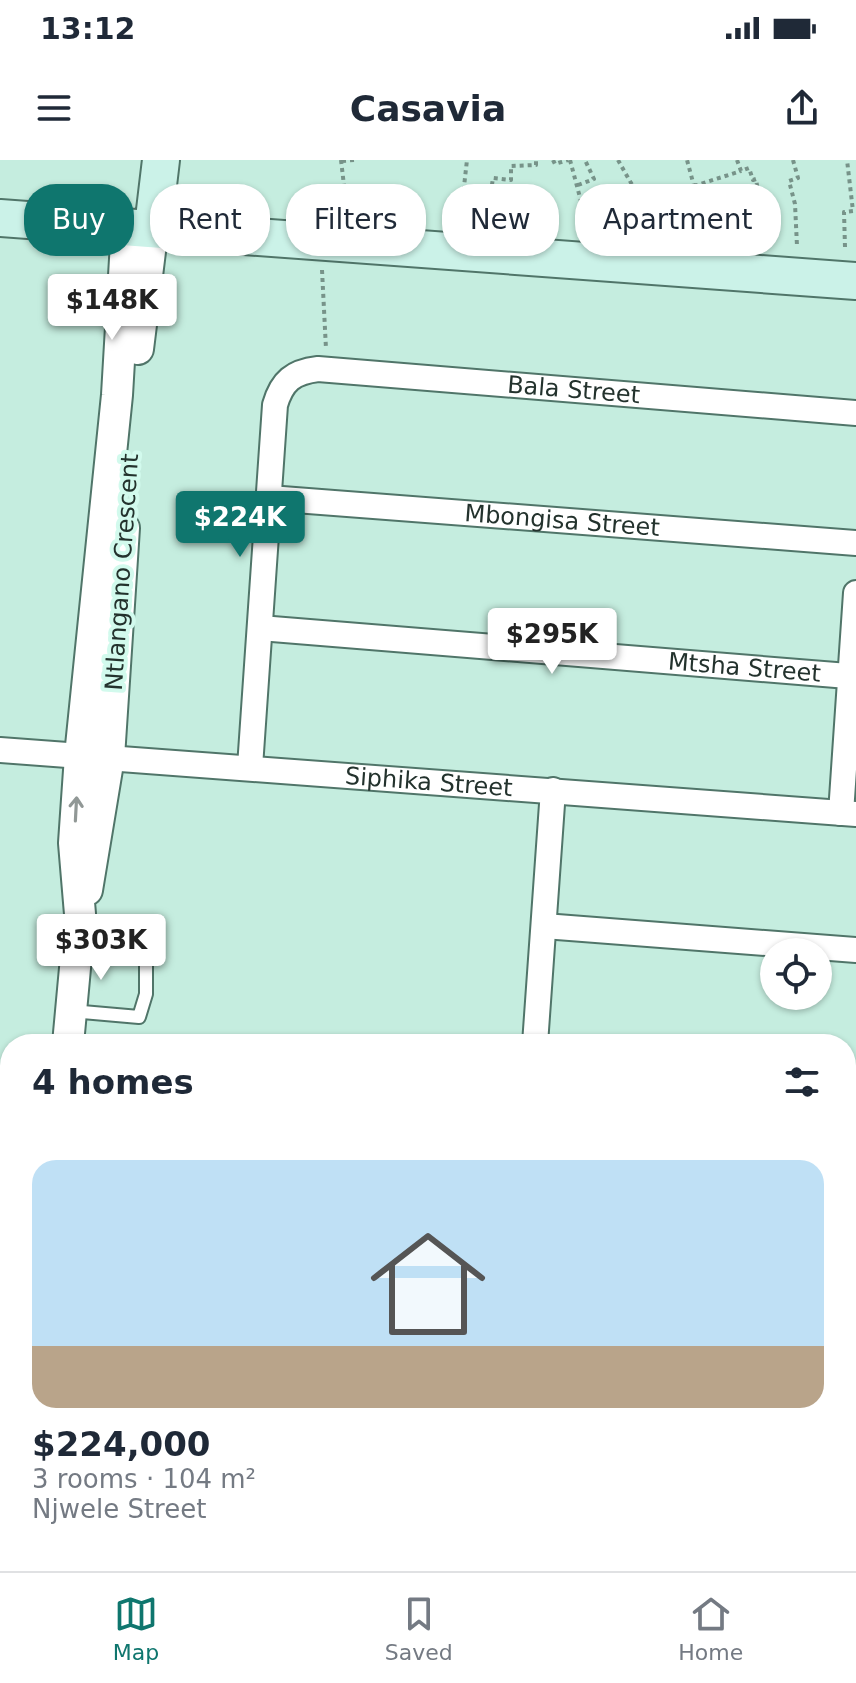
<!DOCTYPE html>
<meta charset="utf-8">
<style>
:root{--surface:#fff;--page:#f6f6f7;--text:#1f2937;--muted:#747a83;--line:#e0e1e3;--accent:#0f766e}
body{margin:0;font-family:"DejaVu Sans",sans-serif;background:var(--page);color:var(--text);height:100vh;display:flex;flex-direction:column;font-size:30px;white-space:nowrap}
*{box-sizing:border-box;margin:0}
p{font-size:26px;color:var(--muted)}
.icon{flex:none;width:44px;height:44px;fill:none;stroke:currentColor;stroke-width:2;stroke-linecap:round;stroke-linejoin:round}
.map{position:relative;flex:1;overflow:hidden}
.details{position:absolute;left:0px;top:874px;width:856px;height:538px;display:flex;flex-direction:column;background:var(--surface);border-radius:32px 32px 0 0;box-shadow:0 2px 6px #0004}
.details>*{flex:none}
.guide{position:absolute;left:24px;top:24px;width:808px;height:72px;display:flex;gap:16px}
.tools{position:absolute;left:760px;top:778px;display:grid;gap:16px}
.tools a{display:grid;place-items:center;width:72px;height:72px;border-radius:50%;background:var(--surface);box-shadow:0 2px 6px #0004;font-size:40px}
.price{position:absolute;translate:-50% -68px;padding:0 18px;border-radius:8px;background:#fff;color:#222;font-size:26px;line-height:52px;filter:drop-shadow(0 2px 4px #0008)}
.price::after{content:'';position:absolute;left:50%;top:48px;width:24px;height:18px;margin-left:-12px;background:inherit;clip-path:polygon(0 0,100% 0,50% 100%)}
.price.on{background:var(--accent);color:#fff}
ul{padding:0;list-style:none}
li{display:grid;align-content:center;gap:16px;height:424px;padding:0 32px}
li+li{border-top:2px solid var(--line)}
li span{display:grid;place-items:center;height:248px;border-radius:24px;color:#555}
li>.icon{margin-inline-start:auto}
span .icon{width:144px;height:144px;fill:#fffc;stroke-width:1}
li b{font-size:34px}
h2{display:flex;justify-content:space-between;align-items:center;height:96px;padding:0 32px;font-size:34px}
.pill{padding:0 28px;border-radius:32px;background:var(--surface);box-shadow:0 2px 6px #0004;font-size:28px;line-height:72px}
.pill.on{background:var(--accent);color:#fff}
.status{display:flex;justify-content:space-between;align-items:center;height:56px;padding:0 40px;background:var(--surface);direction:ltr}
.status svg{height:22px;fill:currentColor}
header{display:flex;justify-content:space-between;align-items:center;height:104px;padding:0 32px;background:var(--surface);font-size:36px;font-weight:700}
.dock{display:flex;justify-content:space-around;align-items:center;height:112px;border-top:2px solid var(--line);background:var(--surface);font-size:22px;color:var(--muted)}
.dock a{display:grid;justify-items:center;gap:4px}
.dock .on{color:var(--accent)}
.map>svg:first-child{display:block}
</style>
<div class="status"><b>13:12</b><svg viewBox="0 0 49 12"><path d="M0 12V9h3v3zM5 12V6h3v6zM10 12V3h3v9zM15 12V0h3v12zM26 1h20v11H26zM47 4h2v5h-2z"/></svg></div>
<header><svg class="icon" aria-label="menu" viewBox="0 0 24 24"><path d="M4 6h16M4 12h16M4 18h16"/></svg>Casavia<svg class="icon" aria-label="share" viewBox="0 0 24 24"><path d="M12 15V3M7 8l5-5 5 5M5 13v7h14v-7"/></svg></header>
<div class="map">
<svg width="856" height="1411" viewBox="0 0 856 1411">
<rect width="100%" height="100%" fill="#c5eddf"/>
<g fill="none" stroke-linecap="round" stroke-linejoin="round">
<defs>
<path id="service" d="M71 851 139 857 146 834V769"/>
<g id="minor">
<path id="s1" d="M269 338 856 383"/>
<path id="s2" d="M260 468 848 516"/>
<path id="s3" d="M0 590 856 654"/>
<path id="s4" d="M250 607 275 245C282 221 293 212 318 209L856 253"/>
<path d="M841 653 856 433"/>
<path d="M544 766 856 790"/>
<path d="M535 884 553 630"/>
<path d="M846 925H856"/>
<path d="M0 1001 10 1002"/>
<path d="M846 1054H856"/>
<path d="M377 1402 495 1411"/>
</g>
<path id="tertiary" d="M138 189 153 67
M87 730 109 597 124 368
M68 884 80 754 74 683 80 596 117 235 127 65
M0 1172 10 1173
M846 1236H856
M14 1411V1402
M36 1411 37 1402"/>
<path id="secondary" d="M0 58 856 121
M153 67 161 0"/>
</defs>
<use href="#service" stroke="#507569" stroke-width="16"/>
<use href="#minor" stroke="#507569" stroke-width="28"/>
<use href="#tertiary" stroke="#507569" stroke-width="34"/>
<use href="#secondary" stroke="#507569" stroke-width="40"/>
<path stroke="#779389" stroke-width="4" stroke-dasharray="4 4" stroke-linecap="butt" d="M341 0 347 51
M553 0 555 4 568 0
M570 0 582 45 593 56V72
M618 0 635 30 630 32 638 61 641 62V77
M737 0 741 11 749 8 753 20 756 19 759 38 765 40 763 87
M793 0 798 18 789 21 795 44 797 86
M342 1 354 0
M578 25 594 19 585 0
M694 26 741 11
M465 29 491 31 493 18 511 20V6L536 5V0
M460 62 467 0
M681 79 679 29 694 26 687 0
M845 87 844 52 853 51 847 0
M322 110 326 189"/>
<use href="#service" stroke="#fff" stroke-width="12"/>
<use href="#minor" stroke="#fff" stroke-width="24"/>
<use href="#tertiary" stroke="#fff" stroke-width="30"/>
<use href="#secondary" stroke="#cbf2e8" stroke-width="36"/>
</g>
<defs><path id="oneway-shaft" d="M-6 0H5M1.5-3L5.5 0L1.5 3" fill="none" stroke-width="1.6" stroke-linecap="round" stroke-linejoin="round" transform="scale(2)"/></defs>
<use stroke="#919896" href="#oneway-shaft" transform="translate(76 649) rotate(-87)"/>
<g text-anchor="middle" dominant-baseline="central" stroke-width="8" stroke-linejoin="round" paint-order="stroke">
<g font-size="24" fill="#23322d" stroke="#d2faed">
<text stroke="none"><textPath href="#s4" startOffset="680">Bala Street</textPath></text>
<text stroke="none"><textPath href="#s1" startOffset="294">Mbongisa Street</textPath></text>
<text transform="translate(122 412) rotate(-86)">Ntlangano Crescent</text>
<text stroke="none"><textPath href="#s2" startOffset="486">Mtsha Street</textPath></text>
<text stroke="none"><textPath href="#s3" startOffset="430">Siphika Street</textPath></text>
</g>
</g>
</svg>
<div class="tools">
<a><svg class="icon" aria-label="locate" viewBox="0 0 24 24"><circle cx="12" cy="12" r="6"/><path d="M12 2v4M12 18v4M2 12h4M18 12h4"/></svg></a>
</div>
<b class="price" style="left:112px;top:182px">$148K</b>
<b class="price on" style="left:240px;top:399px">$224K</b>
<b class="price" style="left:552px;top:516px">$295K</b>
<b class="price" style="left:101px;top:822px">$303K</b>
<div class="guide">
<a class="pill on">Buy</a>
<a class="pill">Rent</a>
<a class="pill">Filters</a>
<a class="pill">New</a>
<a class="pill">Apartment</a>
</div>
<section class="details">
<h2>4 homes<svg class="icon" aria-label="filters" viewBox="0 0 24 24"><path d="M4 7h16M4 17h16"/><circle cx="9" cy="7" r="2"/><circle cx="15" cy="17" r="2"/></svg></h2>
<ul>
<li><span style="background:linear-gradient(#bfe0f5 75%,#b9a48a 0)"><svg class="icon" aria-label="home" viewBox="0 0 24 24"><path d="M3 11l9-7 9 7M6 9v11h12V9"/></svg></span><div><b>$224,000</b><p>3 rooms · 104 m²</p><p>Njwele Street</p></div></li>
</ul>
</section>
</div>
<nav class="dock">
<a class="on"><svg class="icon" aria-label="map" viewBox="0 0 24 24"><path d="M3 6l6-2 6 2 6-2v14l-6 2-6-2-6 2zM9 4v14M15 6v14"/></svg>Map</a>
<a><svg class="icon" aria-label="saved" viewBox="0 0 24 24"><path d="M7 4h10v16l-5-4-5 4z"/></svg>Saved</a>
<a><svg class="icon" aria-label="home" viewBox="0 0 24 24"><path d="M3 11l9-7 9 7M6 9v11h12V9"/></svg>Home</a>
</nav>
